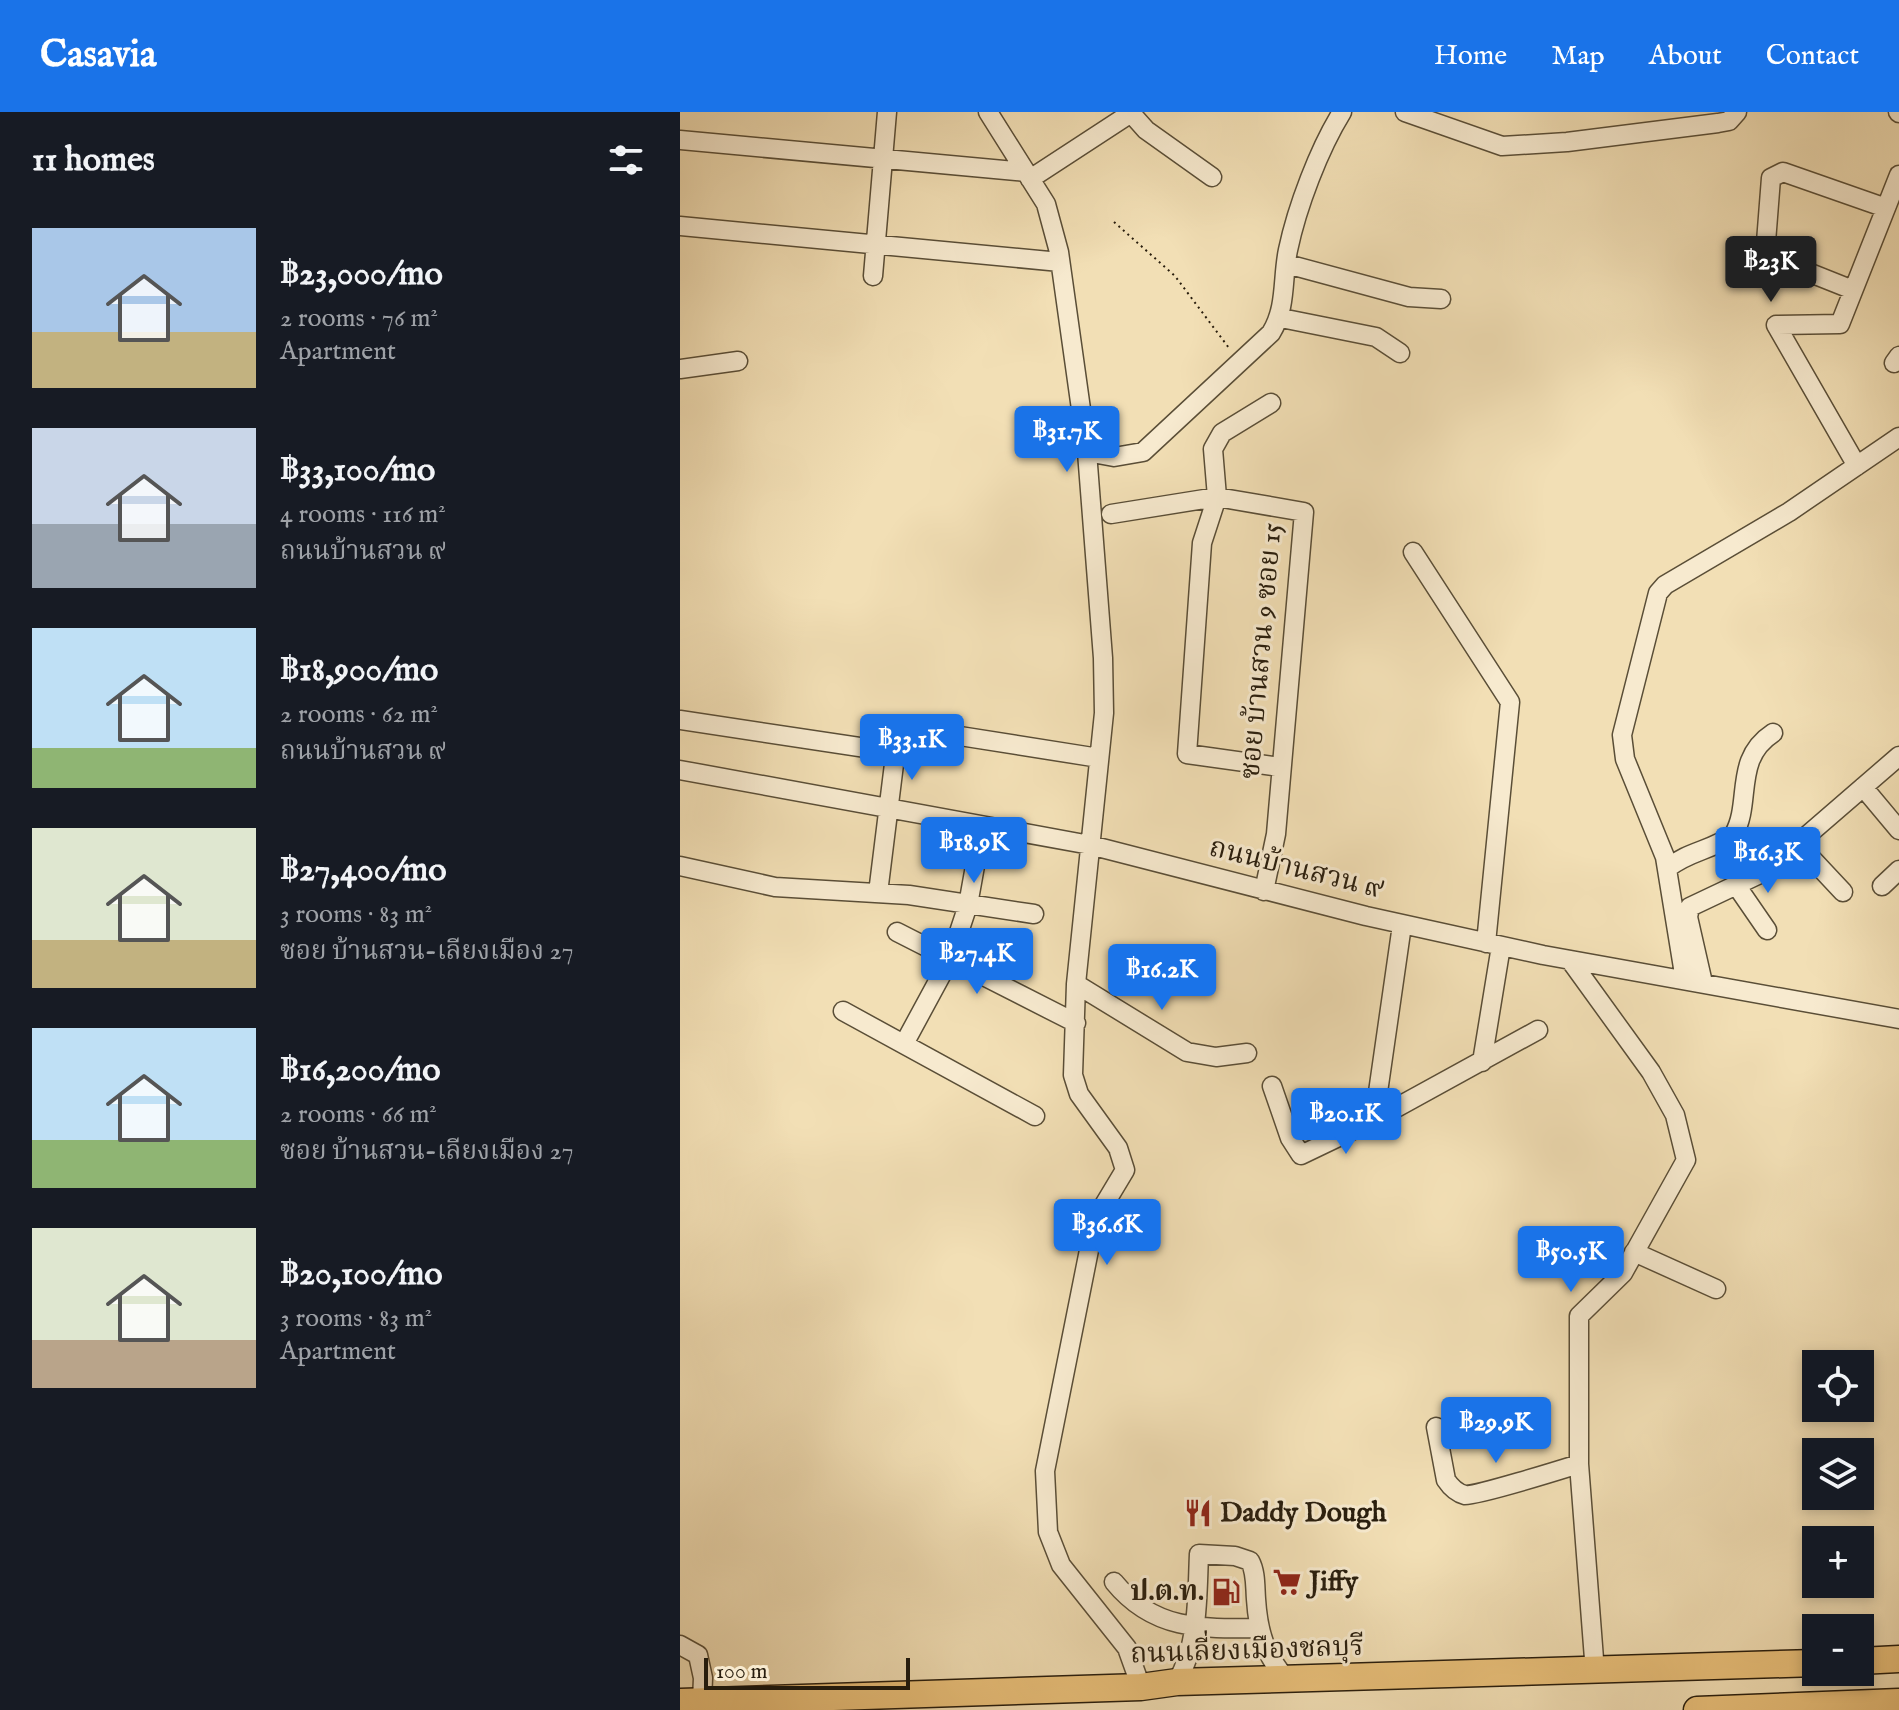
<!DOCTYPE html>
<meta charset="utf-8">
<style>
:root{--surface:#171b24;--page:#20242c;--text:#f1f3f6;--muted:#9ea1a6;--accent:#1a73e8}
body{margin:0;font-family:"IM FELL English","Noto Serif Thai",serif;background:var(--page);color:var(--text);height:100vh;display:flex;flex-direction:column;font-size:30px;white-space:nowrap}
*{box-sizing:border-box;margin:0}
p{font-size:26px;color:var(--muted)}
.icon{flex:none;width:44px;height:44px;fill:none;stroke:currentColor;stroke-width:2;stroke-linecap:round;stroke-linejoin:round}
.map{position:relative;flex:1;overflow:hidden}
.sheet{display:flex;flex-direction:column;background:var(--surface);width:680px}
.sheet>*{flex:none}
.fabs{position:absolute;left:1122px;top:1238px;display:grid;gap:16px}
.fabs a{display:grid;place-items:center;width:72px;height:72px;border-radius:0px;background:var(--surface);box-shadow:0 4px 12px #0003;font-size:40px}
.scale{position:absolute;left:24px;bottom:20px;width:206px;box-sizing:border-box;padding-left:8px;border:4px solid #281d0d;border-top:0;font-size:22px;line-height:28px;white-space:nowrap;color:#281d0d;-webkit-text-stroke:6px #f7eacf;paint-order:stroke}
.price{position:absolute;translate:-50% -68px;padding:0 18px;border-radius:8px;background:var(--accent);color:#fff;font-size:26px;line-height:52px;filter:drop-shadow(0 2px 4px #0008)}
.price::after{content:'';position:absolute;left:50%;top:48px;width:24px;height:18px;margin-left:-12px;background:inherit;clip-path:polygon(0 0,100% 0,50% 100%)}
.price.current{background:#222;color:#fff}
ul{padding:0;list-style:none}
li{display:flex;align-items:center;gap:24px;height:200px;padding:0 32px}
li span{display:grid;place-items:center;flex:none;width:224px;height:160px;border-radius:0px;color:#555}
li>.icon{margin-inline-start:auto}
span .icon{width:96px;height:96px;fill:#fffc;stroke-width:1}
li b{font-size:34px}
h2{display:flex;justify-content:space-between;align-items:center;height:96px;padding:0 32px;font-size:34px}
header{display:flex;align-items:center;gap:48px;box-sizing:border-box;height:112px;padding:0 40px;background:var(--accent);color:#fff}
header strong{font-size:38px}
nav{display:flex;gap:44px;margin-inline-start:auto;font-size:28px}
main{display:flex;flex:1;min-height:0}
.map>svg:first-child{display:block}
</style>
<header>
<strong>Casavia</strong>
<nav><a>Home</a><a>Map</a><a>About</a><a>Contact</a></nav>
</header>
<main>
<section class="sheet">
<h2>11 homes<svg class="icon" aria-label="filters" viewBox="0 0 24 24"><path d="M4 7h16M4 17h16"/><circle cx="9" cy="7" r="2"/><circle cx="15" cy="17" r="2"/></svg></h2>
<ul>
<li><span style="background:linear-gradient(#a9c7e8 65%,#c2b280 0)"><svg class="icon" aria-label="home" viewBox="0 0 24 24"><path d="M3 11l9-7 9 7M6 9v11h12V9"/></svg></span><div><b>฿23,000/mo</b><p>2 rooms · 76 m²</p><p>Apartment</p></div></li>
<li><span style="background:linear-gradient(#c9d6e8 60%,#9aa5b1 0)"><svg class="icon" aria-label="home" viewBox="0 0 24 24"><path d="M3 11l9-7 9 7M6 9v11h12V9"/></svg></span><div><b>฿33,100/mo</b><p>4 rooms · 116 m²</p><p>ถนนบ้านสวน ๙</p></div></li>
<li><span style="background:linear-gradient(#bfe0f5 75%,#8fb573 0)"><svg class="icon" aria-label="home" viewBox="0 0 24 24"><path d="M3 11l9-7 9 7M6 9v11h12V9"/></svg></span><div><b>฿18,900/mo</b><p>2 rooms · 62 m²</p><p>ถนนบ้านสวน ๙</p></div></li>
<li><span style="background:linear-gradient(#dfe7d0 70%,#c2b280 0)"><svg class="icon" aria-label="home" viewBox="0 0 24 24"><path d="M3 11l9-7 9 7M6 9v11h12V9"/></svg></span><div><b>฿27,400/mo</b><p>3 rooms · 83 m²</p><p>ซอย บ้านสวน-เลียงเมือง 27</p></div></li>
<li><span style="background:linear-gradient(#bfe0f5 70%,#8fb573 0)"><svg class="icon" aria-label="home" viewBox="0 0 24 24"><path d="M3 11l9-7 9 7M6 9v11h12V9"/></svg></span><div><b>฿16,200/mo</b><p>2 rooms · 66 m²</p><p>ซอย บ้านสวน-เลียงเมือง 27</p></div></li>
<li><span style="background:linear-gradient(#dfe7d0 70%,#b9a48a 0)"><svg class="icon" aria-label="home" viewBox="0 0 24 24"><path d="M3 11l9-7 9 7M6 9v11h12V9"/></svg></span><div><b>฿20,100/mo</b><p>3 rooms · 83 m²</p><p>Apartment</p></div></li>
</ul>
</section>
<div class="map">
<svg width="1219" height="1598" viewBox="0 0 1219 1598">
<rect width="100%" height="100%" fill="#f2dfb5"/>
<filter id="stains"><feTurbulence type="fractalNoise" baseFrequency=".0025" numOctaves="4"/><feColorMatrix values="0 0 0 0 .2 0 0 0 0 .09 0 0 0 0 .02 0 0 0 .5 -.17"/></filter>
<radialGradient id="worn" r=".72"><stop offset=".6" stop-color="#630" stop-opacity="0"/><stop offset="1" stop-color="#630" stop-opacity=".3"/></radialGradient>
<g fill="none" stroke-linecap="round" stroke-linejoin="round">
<defs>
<path id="minor" d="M308 0 366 92 379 140 407 340 423 546 424 601 396 872 393 963 399 982 438 1036 445 1058 415 1108 365 1359 368 1420 381 1453 447 1536 461 1575
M450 0 466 18 532 65
M725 0 822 34 887 30 1038 11 1049 9 1057 0
M1218 0 1219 1
M0 28 346 60
M350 67 445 5 448 0
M0 114 380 150
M607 152 729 185 761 187
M193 164 207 0
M1173 178 1085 143 1091 66 1103 60 1206 96
M601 206 696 225 720 241
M1214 251 1219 244
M0 257 58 249
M591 291 542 321 533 337 537 385 522 431 507 642 600 655
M407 340 434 345 463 340 591 221C607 195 602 166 608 138 617 95 639 37 662 0
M1177 354 1096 213 1160 212 1219 63
M431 402 537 385 624 400 596 722 584 779
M733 440 830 590 806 831
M0 608 206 639 221 633 232 619H248L419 646
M0 658 410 733 686 804 863 843 1219 907
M1183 675 1219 718
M1118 732 1163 780
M0 754 95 775 229 783 354 802
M988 756C1008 739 1034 738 1054 722 1072 690 1053 647 1093 621
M1056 773 1087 818
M1202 774 1219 758
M198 781 216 636
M722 813 694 1008 858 918
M217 820 396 911
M890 848 971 960 995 1003 1006 1048 943 1161 899 1204V1352L915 1560
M1005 868 985 745 945 647 942 623 978 481 985 473 1109 400 1219 325
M1023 871 1008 805 1010 795 1086 759 1219 644
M396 872 507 940 536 945 567 941
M163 899 355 1004
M224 932 270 847 288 793 302 715
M802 950 821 834
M592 974 610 1026 621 1043 694 1008
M954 1140 1036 1177
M756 1315 766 1368C770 1374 777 1381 785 1383 793 1385 883 1357 899 1352
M434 1470C473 1518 521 1517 578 1516
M0 1533 18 1543 23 1566 22 1589
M497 1570C519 1530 517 1487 519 1442L555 1444 570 1449C576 1460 575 1474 576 1487 578 1519 585 1544 608 1569"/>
<path id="highway" d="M1180 1549 1219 1547
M0 1590 461 1575 497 1570 1136 1551
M1017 1598 1219 1590"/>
</defs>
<use href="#minor" stroke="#5a4e37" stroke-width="21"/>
<use href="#highway" stroke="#281d0d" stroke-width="29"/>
<path stroke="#281d0d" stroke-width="2" stroke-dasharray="2 4" stroke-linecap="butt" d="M434 110 495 164 549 236"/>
<use href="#minor" stroke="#f7eacf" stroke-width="18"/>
<use href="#highway" stroke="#e9c07a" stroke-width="26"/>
</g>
<defs>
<symbol id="restaurant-bare" viewBox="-9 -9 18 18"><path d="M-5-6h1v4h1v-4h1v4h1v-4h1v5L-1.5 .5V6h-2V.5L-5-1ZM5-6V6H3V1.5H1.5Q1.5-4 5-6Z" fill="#8f2418" stroke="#f7eacf" stroke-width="2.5" paint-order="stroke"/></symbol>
<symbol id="supermarket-bare" viewBox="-9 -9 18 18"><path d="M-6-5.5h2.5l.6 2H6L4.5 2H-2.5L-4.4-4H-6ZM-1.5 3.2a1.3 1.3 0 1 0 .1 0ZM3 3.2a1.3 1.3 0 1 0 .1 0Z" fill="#8f2418" stroke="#f7eacf" stroke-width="2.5" paint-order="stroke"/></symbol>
<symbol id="fuel-bare" viewBox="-9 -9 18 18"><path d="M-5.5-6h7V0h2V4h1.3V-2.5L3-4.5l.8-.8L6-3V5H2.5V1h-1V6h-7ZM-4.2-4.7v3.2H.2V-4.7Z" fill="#8f2418" stroke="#f7eacf" stroke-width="2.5" paint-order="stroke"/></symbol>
</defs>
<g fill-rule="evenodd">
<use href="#restaurant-bare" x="498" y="1381" width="40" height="40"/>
<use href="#supermarket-bare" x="587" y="1450" width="40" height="40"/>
<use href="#fuel-bare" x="526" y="1460" width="40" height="40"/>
</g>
<g text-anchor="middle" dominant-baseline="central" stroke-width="6" stroke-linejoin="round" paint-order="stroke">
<g font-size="28" fill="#281d0d" stroke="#f7eacf">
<text transform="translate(582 539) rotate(-85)">ซอย บ้านสวน 9 ซอย 15</text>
<text transform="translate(616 757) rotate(14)">ถนนบ้านสวน ๙</text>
<text transform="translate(567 1539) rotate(-2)">ถนนเลี่ยงเมืองชลบุรี</text>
</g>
<g font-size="28" font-weight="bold" fill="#281d0d" stroke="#f7eacf" text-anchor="start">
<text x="540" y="1401">Daddy Dough</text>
<text x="629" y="1470">Jiffy</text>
<text x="524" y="1480" text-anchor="end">ป.ต.ท.</text>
</g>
</g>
<rect width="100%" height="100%" filter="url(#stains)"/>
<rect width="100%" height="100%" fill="url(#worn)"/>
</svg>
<div class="fabs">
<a><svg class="icon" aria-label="locate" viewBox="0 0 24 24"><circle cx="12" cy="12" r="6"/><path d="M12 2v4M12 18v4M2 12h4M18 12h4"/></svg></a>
<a><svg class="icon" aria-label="layers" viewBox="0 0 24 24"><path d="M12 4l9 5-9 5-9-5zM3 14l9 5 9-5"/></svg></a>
<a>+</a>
<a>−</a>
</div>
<div class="scale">100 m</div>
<b class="price current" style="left:1091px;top:192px">฿23K</b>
<b class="price" style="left:387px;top:362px">฿31.7K</b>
<b class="price" style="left:232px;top:670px">฿33.1K</b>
<b class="price" style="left:294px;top:773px">฿18.9K</b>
<b class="price" style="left:1088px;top:783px">฿16.3K</b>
<b class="price" style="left:297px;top:884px">฿27.4K</b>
<b class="price" style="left:482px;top:900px">฿16.2K</b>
<b class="price" style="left:666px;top:1044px">฿20.1K</b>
<b class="price" style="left:427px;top:1155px">฿36.6K</b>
<b class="price" style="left:891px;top:1182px">฿50.5K</b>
<b class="price" style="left:816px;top:1353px">฿29.9K</b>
</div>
</main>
